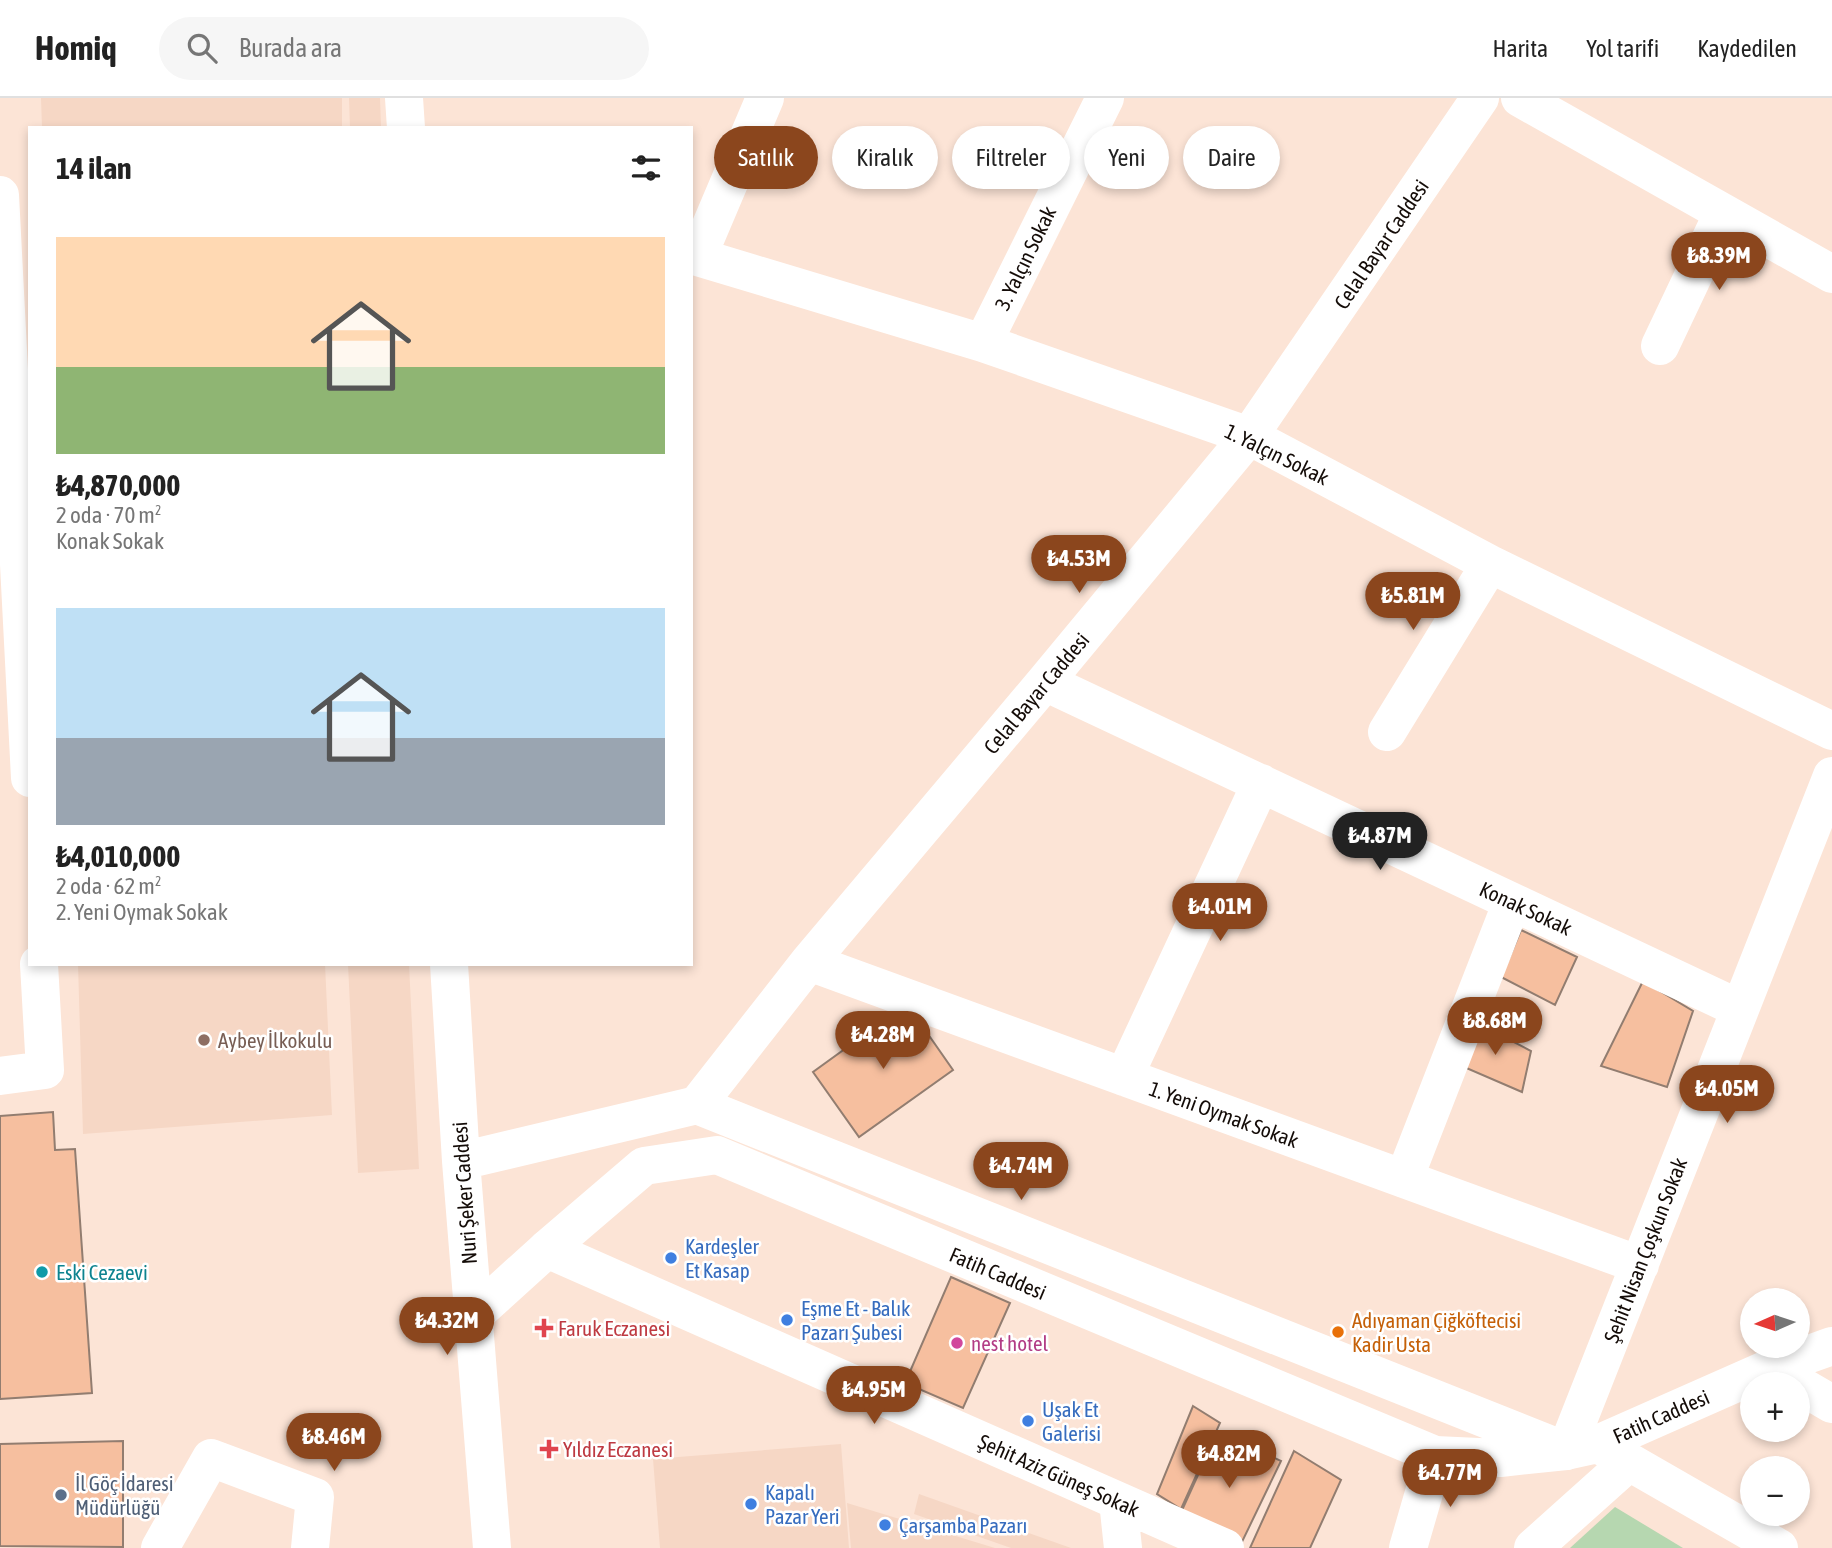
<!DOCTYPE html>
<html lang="tr">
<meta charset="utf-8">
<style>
:root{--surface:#fff;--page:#f6f6f6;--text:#222;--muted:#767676;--line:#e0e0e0;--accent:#8b461d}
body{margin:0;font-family:"Asap Condensed",sans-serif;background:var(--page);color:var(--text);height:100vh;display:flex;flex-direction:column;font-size:26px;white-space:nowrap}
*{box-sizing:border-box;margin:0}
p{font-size:23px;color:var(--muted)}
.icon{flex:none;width:38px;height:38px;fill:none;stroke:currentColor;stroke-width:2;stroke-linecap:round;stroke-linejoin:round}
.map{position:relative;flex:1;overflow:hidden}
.details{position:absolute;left:28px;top:28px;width:665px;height:840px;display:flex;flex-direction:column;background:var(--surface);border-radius:0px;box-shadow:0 4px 10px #0003}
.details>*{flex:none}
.guide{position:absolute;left:714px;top:28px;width:665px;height:63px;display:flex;gap:14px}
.needle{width:46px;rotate:267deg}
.controls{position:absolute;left:1740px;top:1190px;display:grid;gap:14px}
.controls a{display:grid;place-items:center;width:70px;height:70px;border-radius:50%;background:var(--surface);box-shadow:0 4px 10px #0003;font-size:35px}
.price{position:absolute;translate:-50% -60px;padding:0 16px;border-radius:24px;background:var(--accent);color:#fff;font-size:23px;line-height:46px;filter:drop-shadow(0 2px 4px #0008)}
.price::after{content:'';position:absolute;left:50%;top:42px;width:21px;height:16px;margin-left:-10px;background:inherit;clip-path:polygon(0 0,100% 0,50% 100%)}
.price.active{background:#222;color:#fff}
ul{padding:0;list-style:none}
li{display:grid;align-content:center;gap:14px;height:371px;padding:0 28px}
li span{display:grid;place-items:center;height:217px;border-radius:0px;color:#555}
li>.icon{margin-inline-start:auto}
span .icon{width:126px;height:126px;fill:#fffc;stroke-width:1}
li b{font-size:30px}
h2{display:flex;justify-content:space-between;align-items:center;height:84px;padding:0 28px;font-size:30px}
.chip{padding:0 24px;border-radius:32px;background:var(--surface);box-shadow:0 4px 10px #0003;font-size:24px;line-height:63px}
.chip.active{background:var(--accent);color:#fff}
header{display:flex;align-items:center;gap:42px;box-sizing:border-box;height:98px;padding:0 35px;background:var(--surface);border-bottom:2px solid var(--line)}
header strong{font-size:33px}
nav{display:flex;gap:38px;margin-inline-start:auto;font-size:24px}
.search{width:490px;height:63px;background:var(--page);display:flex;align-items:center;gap:18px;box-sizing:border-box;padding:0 24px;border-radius:38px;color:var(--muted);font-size:26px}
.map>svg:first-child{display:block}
</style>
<header>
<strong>Homiq</strong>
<div class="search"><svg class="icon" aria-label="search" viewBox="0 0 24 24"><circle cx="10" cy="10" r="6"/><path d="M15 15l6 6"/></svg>Burada ara</div>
<nav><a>Harita</a><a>Yol tarifi</a><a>Kaydedilen</a></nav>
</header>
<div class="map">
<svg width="1832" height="1450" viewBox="0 0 1832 1450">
<rect width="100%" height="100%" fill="#fce4d6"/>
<path fill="#f6d7c5" d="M41 0H342V30H42Z
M349 0H380L381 30H350Z
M78 866H325L332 1017 83 1036Z
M348 866H409L419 1071 358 1075Z
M841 1346 849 1450H660L653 1361Z
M919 1396 1071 1450H1011L914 1416Z
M847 1405 995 1450H851Z"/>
<path fill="#b6d7b0" d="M1615 1409 1683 1450H1570Z"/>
<path fill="#f6bf9f" stroke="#927d70" stroke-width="2" d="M1521 832 1577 859 1555 907 1501 879Z
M1643 883 1693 913 1667 989 1601 968Z
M907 906 953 972 859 1039 813 974Z
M1474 923 1531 953 1522 994 1457 966Z
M53 1014 55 1052 75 1051 92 1295 0 1301V1018Z
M951 1179 1010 1205 963 1310 905 1285Z
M1193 1308 1220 1325 1181 1411 1157 1396Z
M1218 1333 1281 1363 1239 1450 1178 1421Z
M123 1343V1449L0 1448V1346Z
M1294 1353 1341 1382 1310 1450H1250Z"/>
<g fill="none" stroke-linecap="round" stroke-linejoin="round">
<path stroke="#fff" stroke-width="38" d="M1520 0 1832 176
M0 97 30 680
M691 157 983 245 1249 338 1490 466 1832 633
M698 158 765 0
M983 245 1105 0
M1660 248 1723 115
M1045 584 1740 911
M1387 634 1490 466
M809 864 1640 1167
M0 978 45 972 39 866
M1124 979 1261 685
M697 1007 809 864 1045 584 1249 338 1480 0
M1404 1081 1512 804
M547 1151 1225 1450
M1770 1270 1832 1306
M1598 1346 1779 1450
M1566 1353 1832 678
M1566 1353 1598 1346 1770 1270 1832 1248
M1118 1403 1123 1450
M160 1450 211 1360 315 1399 310 1450
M1408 1450 1435 1357
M1533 1450 1629 1364"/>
<path stroke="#fff" stroke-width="38" d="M404 0 406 30
M449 866 461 1063 492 1450
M461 1063 697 1007 1561 1351
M473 1218 547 1151 644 1068 717 1057 1435 1357 1500 1360 1566 1353"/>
</g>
<circle fill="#8d6e63" stroke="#fff" stroke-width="2.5" cx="204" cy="942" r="7"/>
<g fill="#3f7fe0" stroke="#fff" stroke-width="2.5">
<circle cx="671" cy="1160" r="7"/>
<circle cx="787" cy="1222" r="7"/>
<circle cx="1028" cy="1323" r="7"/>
<circle cx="751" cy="1406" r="7"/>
<circle cx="885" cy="1427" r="7"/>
</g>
<circle fill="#0f9aa8" stroke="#fff" stroke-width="2.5" cx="42" cy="1174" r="7"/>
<g fill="#e0444e" stroke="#fff" stroke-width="2.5">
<path d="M540.5 1219.5h7v7h7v7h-7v7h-7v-7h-7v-7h7z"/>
<path d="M545.5 1340.5h7v7h7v7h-7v7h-7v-7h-7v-7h7z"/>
</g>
<circle fill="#e8710a" stroke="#fff" stroke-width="2.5" cx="1338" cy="1234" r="7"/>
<circle fill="#d1479c" stroke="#fff" stroke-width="2.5" cx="957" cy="1245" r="7"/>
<circle fill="#5c6f8a" stroke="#fff" stroke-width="2.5" cx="61" cy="1397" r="7"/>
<g text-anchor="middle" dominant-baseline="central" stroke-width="5" stroke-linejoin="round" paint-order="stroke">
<g font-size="21" fill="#140c08" stroke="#fff">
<text transform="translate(1381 146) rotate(-56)">Celal Bayar Caddesi</text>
<text transform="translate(1025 160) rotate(-64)">3. Yalçın Sokak</text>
<text transform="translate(1277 356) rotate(26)">1. Yalçın Sokak</text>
<text transform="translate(1036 595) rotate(-50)">Celal Bayar Caddesi</text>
<text transform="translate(1526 810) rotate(25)">Konak Sokak</text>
<text transform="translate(1224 1016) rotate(20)">1. Yeni Oymak Sokak</text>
<text transform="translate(464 1095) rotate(-94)">Nuri Şeker Caddesi</text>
<text transform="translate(1645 1152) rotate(-69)">Şehit Nisan Çoşkun Sokak</text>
<text transform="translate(998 1175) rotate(23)">Fatih Caddesi</text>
<text transform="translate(1661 1318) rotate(-24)">Fatih Caddesi</text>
<text transform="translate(1059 1377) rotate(24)">Şehit Aziz Güneş Sokak</text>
</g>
<g font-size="21" fill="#785e54" stroke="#fff" text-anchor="start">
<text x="218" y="942">Aybey İlkokulu</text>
</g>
<g font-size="21" fill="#366cbe" stroke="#fff" text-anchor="start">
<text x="685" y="1148">Kardeşler<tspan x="685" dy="24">Et Kasap</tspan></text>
<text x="801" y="1210">Eşme Et - Balık<tspan x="801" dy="24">Pazarı Şubesi</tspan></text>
<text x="1042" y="1311">Uşak Et<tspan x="1042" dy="24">Galerisi</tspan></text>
<text x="765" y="1394">Kapalı<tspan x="765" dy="24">Pazar Yeri</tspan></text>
<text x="899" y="1427">Çarşamba Pazarı</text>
</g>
<g font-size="21" fill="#0d838f" stroke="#fff" text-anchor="start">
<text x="56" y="1174">Eski Cezaevi</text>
</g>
<g font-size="21" fill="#c56008" stroke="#fff" text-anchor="start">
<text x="1352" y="1222">Adıyaman Çiğköftecisi<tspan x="1352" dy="24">Kadir Usta</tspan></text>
</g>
<g font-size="21" fill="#be3a42" stroke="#fff" text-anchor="start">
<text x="558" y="1230">Faruk Eczanesi</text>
<text x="563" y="1351">Yıldız Eczanesi</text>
</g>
<g font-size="21" fill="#b23c85" stroke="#fff" text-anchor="start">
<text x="971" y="1245">nest hotel</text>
</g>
<g font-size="21" fill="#4e5e75" stroke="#fff" text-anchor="start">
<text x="75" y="1385">İl Göç İdaresi<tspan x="75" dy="24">Müdürlüğü</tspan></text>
</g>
</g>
</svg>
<div class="controls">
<a><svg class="needle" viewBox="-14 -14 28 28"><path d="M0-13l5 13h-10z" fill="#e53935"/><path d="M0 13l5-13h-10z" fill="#767676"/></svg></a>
<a>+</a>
<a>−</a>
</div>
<b class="price" style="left:1719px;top:194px">₺8.39M</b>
<b class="price" style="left:1079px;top:497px">₺4.53M</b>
<b class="price" style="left:1413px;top:534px">₺5.81M</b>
<b class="price active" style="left:1380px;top:774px">₺4.87M</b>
<b class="price" style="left:1220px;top:845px">₺4.01M</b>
<b class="price" style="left:1495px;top:959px">₺8.68M</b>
<b class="price" style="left:883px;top:973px">₺4.28M</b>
<b class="price" style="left:1727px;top:1027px">₺4.05M</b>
<b class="price" style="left:1021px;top:1104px">₺4.74M</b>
<b class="price" style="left:447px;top:1259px">₺4.32M</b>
<b class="price" style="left:874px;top:1328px">₺4.95M</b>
<b class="price" style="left:334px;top:1375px">₺8.46M</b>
<b class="price" style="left:1229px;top:1392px">₺4.82M</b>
<b class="price" style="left:1450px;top:1411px">₺4.77M</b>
<div class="guide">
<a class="chip active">Satılık</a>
<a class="chip">Kiralık</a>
<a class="chip">Filtreler</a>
<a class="chip">Yeni</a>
<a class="chip">Daire</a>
</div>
<section class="details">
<h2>14 ilan<svg class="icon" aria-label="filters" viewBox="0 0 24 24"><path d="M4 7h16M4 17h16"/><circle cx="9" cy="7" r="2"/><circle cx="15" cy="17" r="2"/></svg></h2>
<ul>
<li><span style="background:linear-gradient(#ffd9b3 60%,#8fb573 0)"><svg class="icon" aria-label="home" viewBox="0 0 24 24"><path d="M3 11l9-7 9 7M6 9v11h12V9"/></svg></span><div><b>₺4,870,000</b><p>2 oda · 70 m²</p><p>Konak Sokak</p></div></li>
<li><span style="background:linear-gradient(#bfe0f5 60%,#9aa5b1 0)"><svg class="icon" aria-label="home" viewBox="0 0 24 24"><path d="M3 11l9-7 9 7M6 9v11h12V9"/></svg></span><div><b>₺4,010,000</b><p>2 oda · 62 m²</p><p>2. Yeni Oymak Sokak</p></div></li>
</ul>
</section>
</div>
